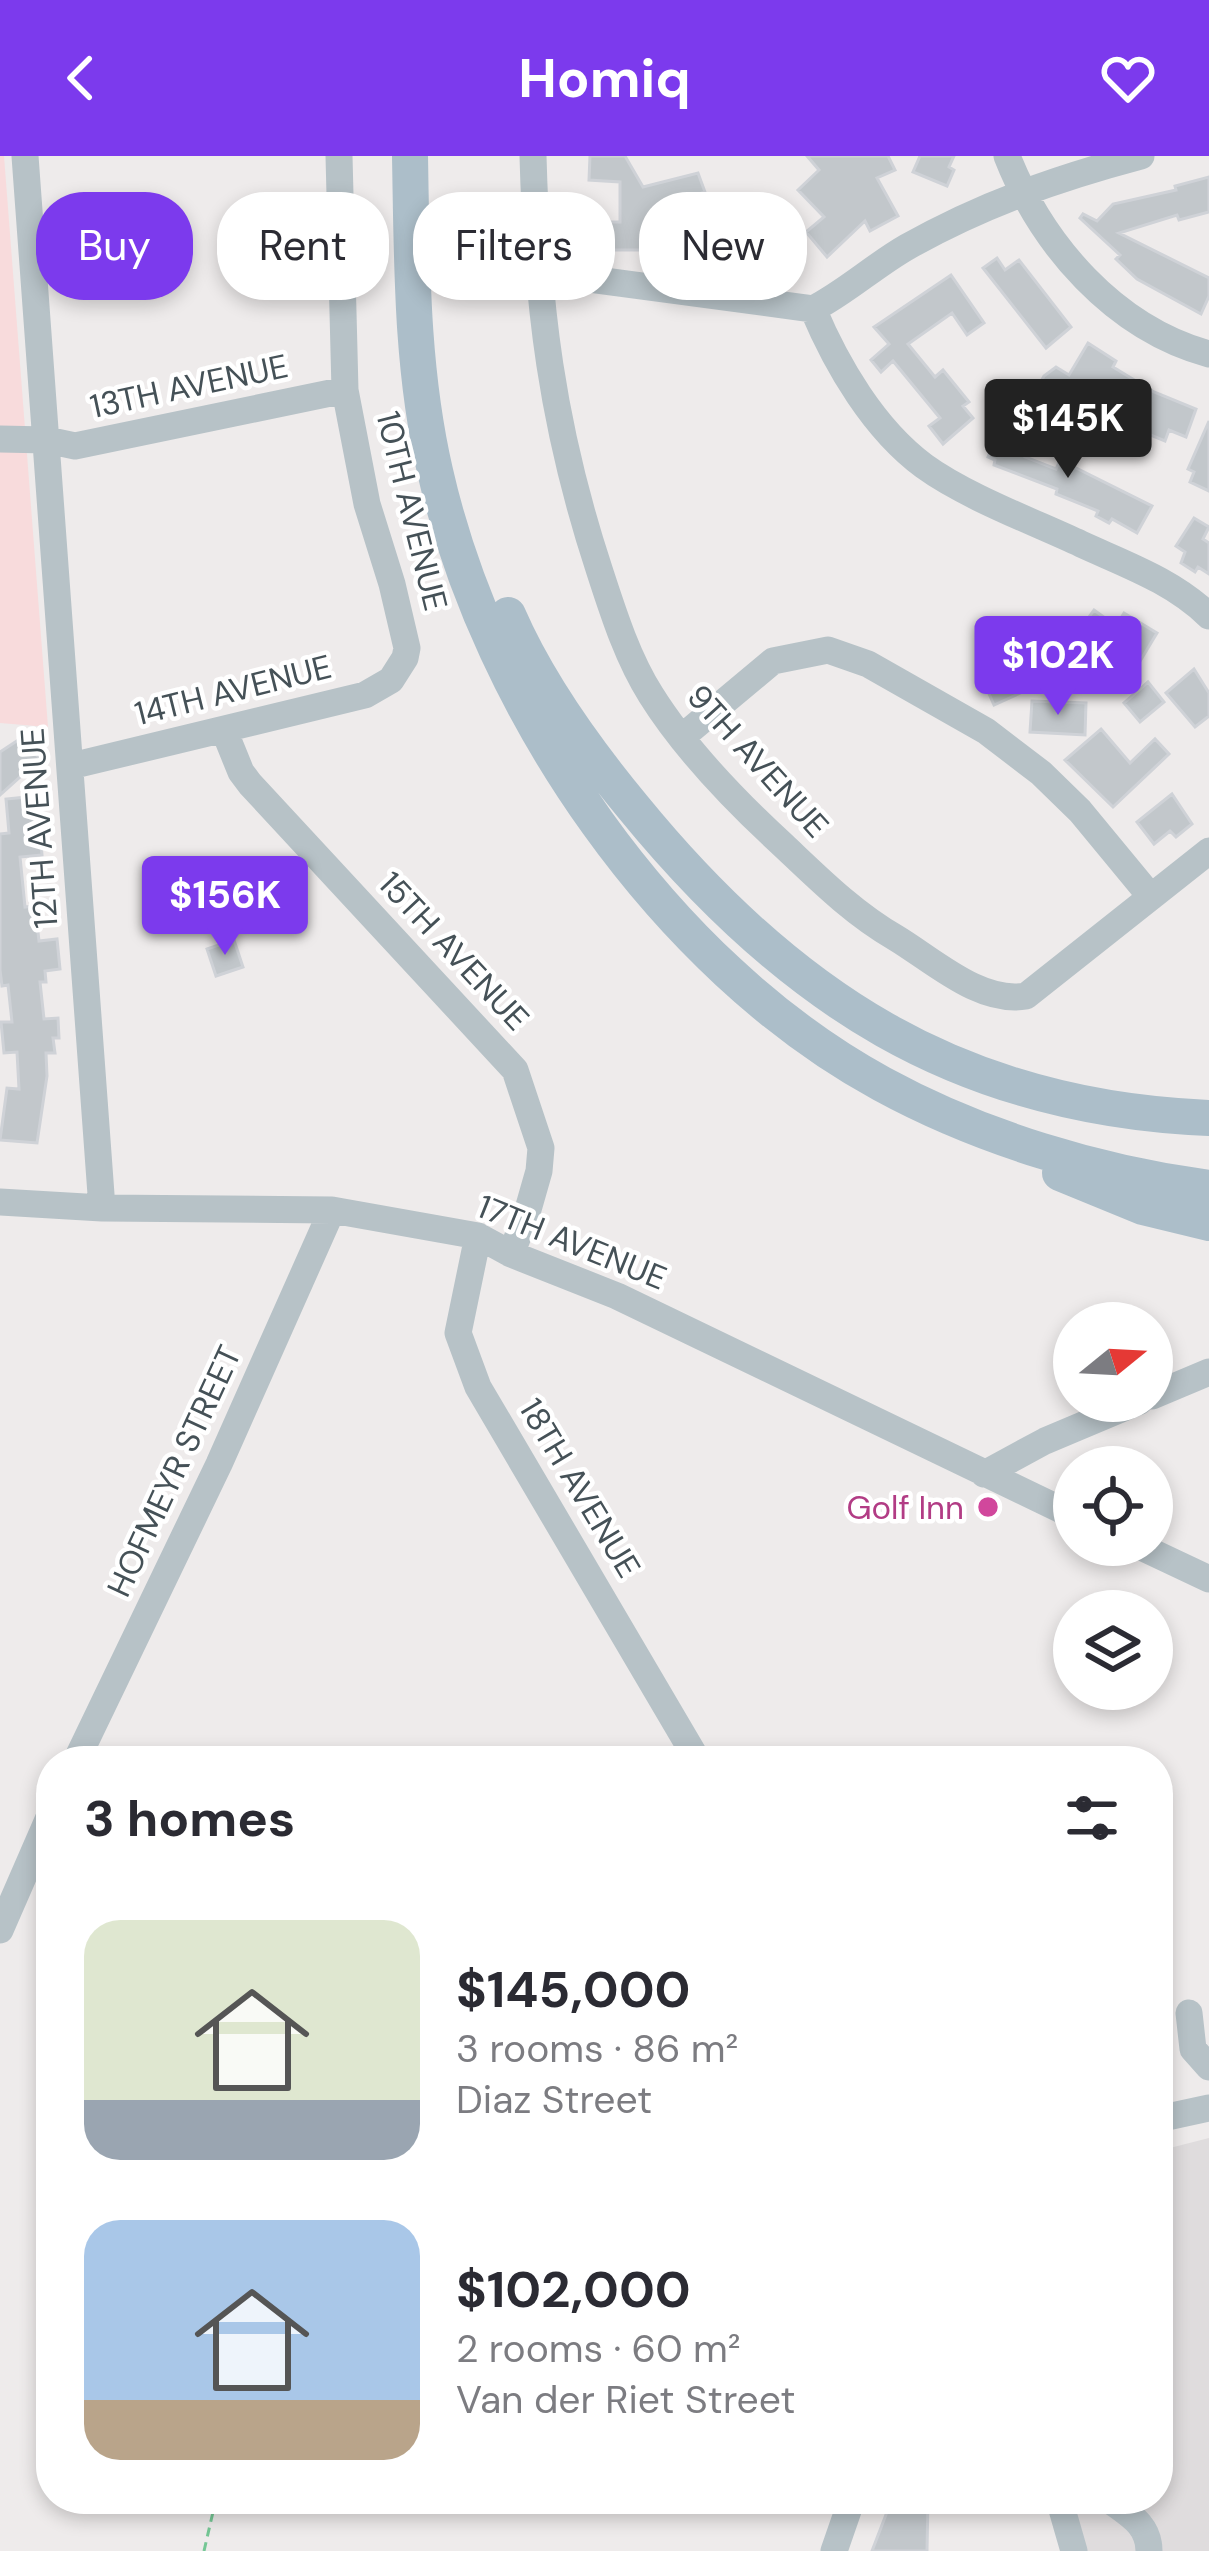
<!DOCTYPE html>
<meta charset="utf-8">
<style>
:root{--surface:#fff;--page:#f2f2f3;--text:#2b2b33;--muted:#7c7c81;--accent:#7c3aed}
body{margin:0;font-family:"DM Sans",sans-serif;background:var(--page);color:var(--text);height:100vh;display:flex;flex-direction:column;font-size:45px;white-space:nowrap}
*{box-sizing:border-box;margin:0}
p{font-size:39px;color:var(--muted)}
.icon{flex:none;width:66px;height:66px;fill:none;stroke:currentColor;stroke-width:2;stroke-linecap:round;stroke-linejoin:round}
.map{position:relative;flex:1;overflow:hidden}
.details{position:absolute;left:36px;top:1590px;width:1137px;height:768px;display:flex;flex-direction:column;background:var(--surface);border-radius:48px;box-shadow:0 6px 18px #0003}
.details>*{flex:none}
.banner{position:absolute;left:36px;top:36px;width:1137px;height:108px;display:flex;gap:24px}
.needle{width:78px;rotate:72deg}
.controls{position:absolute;left:1053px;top:1146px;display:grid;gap:24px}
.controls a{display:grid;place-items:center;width:120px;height:120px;border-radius:50%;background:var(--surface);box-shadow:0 6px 18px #0003;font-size:60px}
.price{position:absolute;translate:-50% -102px;padding:0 27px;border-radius:12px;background:var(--accent);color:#fff;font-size:39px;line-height:78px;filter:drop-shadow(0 3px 6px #0008)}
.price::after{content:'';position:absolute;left:50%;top:72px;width:36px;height:27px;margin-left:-18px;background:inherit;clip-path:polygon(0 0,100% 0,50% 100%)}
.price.active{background:#222;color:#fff}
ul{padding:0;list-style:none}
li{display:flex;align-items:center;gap:36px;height:300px;padding:0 48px}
li span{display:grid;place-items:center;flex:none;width:336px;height:240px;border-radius:36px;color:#555}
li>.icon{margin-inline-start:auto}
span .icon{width:144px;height:144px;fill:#fffc;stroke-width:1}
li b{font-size:51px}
h2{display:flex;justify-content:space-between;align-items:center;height:144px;padding:0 48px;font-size:51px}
.pill{padding:0 42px;border-radius:48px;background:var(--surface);box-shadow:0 6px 18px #0003;font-size:42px;line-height:108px}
.pill.active{background:var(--accent);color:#fff}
header{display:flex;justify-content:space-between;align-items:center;height:156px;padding:0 48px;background:var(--accent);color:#fff;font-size:54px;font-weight:700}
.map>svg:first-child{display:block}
</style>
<header><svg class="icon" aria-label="back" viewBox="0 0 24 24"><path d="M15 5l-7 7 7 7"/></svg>Homiq<svg class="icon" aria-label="heart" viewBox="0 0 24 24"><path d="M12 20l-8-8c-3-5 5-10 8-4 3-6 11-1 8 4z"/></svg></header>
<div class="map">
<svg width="1209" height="2395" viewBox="0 0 1209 2395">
<rect width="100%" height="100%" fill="#eeebeb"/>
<path fill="#dfdcdd" d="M1209 1982V2395H1085L1067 2343H1158V1995Z"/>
<path fill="#f8dbdc" d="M0 0H4L48 571 0 567Z"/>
<path fill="#c2c7cb" stroke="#cfd2d7" stroke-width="3" d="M590 0H625L643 31 698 17 705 36 654 53 694 65 680 112 651 104 654 94H592V66H620V26L589 24Z
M807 0H888L895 14 877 22 898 60 870 75 865 65 827 101 806 76 824 61 798 34 819 14Z
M920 0H954L949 11 954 14 947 30 913 16Z
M1209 21V56L1179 64 1177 59 1119 77 1209 122V140L1201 158 1137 123 1116 103 1120 99 1080 62 1083 58 1097 65 1113 48 1176 34 1175 30Z
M753 80 765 88 795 87 797 120 755 121Z
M997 102 1005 114 1019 104 1071 171 1046 192 983 112Z
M951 119 984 167 967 179 952 157 908 188 935 221 943 214 969 246 963 250 973 262 943 288 929 270 940 262 893 205 881 216 871 204 889 188 874 171Z
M1088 187 1116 205 1113 211 1154 236 1196 253 1186 281 1169 274 1165 285 1124 268 1118 282 1097 274 1093 282 1061 265 1068 252 1037 233 1044 220 1056 211 1069 219Z
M1209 265V335L1190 326 1194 316 1188 313Z
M1002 268 1033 281 1025 301 1056 313 1060 304 1152 350 1137 377 1112 363 1109 367 1096 360 1098 355 1056 338 1057 333 994 309 995 304 988 301Z
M1194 362 1209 371 1203 383 1209 387V418L1198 411 1195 416 1181 407 1185 396 1176 390Z
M1094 454 1116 470 1124 457 1157 477 1122 535 1116 532 1127 500 1081 472Z
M1014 499 1029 533 994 549 979 515Z
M1194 513 1209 537V560L1195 571 1166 537Z
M1148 526 1164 546 1140 566 1124 547Z
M1032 545 1086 547 1085 579 1030 576Z
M35 573 47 587 35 597 40 603 0 639V596Z
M1101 573 1130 607 1155 583 1169 598 1113 651 1065 604Z
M1172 638 1192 668 1176 681 1170 675 1154 688 1137 666Z
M37 640 42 699 20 701 25 751 35 750 39 785 57 783 60 813 45 815 46 826H40L44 863 58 862 59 882H53L55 897H46L47 920 37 987 0 984 7 932 19 933 17 896 4 897 1 866H12L8 829 2 830 0 814V678L9 677 6 643Z
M234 784 243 811 216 820 207 793Z
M892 2343H928L927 2395H872Z"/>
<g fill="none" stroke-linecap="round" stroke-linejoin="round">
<path stroke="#75c795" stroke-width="3" stroke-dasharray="9 6" stroke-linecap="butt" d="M204 2395 216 2343"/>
<path stroke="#b7c2c7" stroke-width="27" d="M25 0 102 1052
M533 0C537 149 552 270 599 413 613 456 627 501 651 539 686 595 736 646 784 690 820 724 853 757 896 782 934 805 980 848 1026 840L1209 695
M1007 0C1042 89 1114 172 1209 198
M537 116 813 153C846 136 874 110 907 91 981 49 1058 22 1141 0
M813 153C837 210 874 273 924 310 965 340 1034 366 1081 388 1127 409 1173 425 1209 460
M0 283 47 284 75 290 345 234
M224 574 241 616 250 628 515 914 541 992 539 1015 527 1057 511 1098
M682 581 773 505 828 494 868 508 986 575 1041 617 1080 655 1151 741
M71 610 365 539 391 524 405 502 407 492 392 428 367 348 345 234 339 0
M0 1046 102 1052 332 1054 478 1080 511 1098 617 1140 1074 1360
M478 1080 458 1177 478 1231 698 1605
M1152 1240 1209 1216
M984 1318 1045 1285 1140 1245
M1137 1389 1209 1423
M76 1605 219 1308 332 1054
M0 1774 51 1657
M1189 1857 1193 1893 1209 1911
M1158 1963 1209 1952
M1059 2343 1074 2395
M1108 2343C1128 2358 1149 2368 1149 2395
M834 2395 852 2343"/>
<path stroke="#acbec9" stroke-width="36" d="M410 0C412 106 411 211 435 315 489 554 665 810 882 928 981 982 1098 1017 1209 1032
M508 459C538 528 585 593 633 651 788 841 958 952 1209 962
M1060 1017 1143 1051 1209 1067"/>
</g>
<circle fill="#d1479c" stroke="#fff" stroke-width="4.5" cx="988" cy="1351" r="12"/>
<g text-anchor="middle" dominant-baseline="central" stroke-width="9" stroke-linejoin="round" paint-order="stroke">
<g font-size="33" fill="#455157" stroke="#fff">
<text transform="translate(189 230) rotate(-12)">13TH AVENUE</text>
<text transform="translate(412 355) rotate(76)">10TH AVENUE</text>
<text transform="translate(233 534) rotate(-14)">14TH AVENUE</text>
<text transform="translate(758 605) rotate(48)">9TH AVENUE</text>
<text transform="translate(39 672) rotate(-94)">12TH AVENUE</text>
<text transform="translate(454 795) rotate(47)">15TH AVENUE</text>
<text transform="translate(572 1086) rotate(22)">17TH AVENUE</text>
<text transform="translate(174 1315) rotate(-65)">HOFMEYR STREET</text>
<text transform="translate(580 1332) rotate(59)">18TH AVENUE</text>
</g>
<g font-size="33" fill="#b23c85" stroke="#fff" text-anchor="end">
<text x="964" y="1351">Golf Inn</text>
</g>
</g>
</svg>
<div class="controls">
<a><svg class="needle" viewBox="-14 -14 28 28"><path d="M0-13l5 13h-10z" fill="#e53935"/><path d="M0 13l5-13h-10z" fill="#7c7c81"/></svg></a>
<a><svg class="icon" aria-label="locate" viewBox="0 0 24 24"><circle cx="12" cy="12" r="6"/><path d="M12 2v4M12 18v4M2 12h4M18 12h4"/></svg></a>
<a><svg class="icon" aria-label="layers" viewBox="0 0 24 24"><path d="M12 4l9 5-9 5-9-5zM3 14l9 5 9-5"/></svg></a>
</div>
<b class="price active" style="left:1068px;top:325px">$145K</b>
<b class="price" style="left:1058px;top:562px">$102K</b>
<b class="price" style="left:225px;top:802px">$156K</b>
<div class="banner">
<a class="pill active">Buy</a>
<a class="pill">Rent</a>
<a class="pill">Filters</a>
<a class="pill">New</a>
</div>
<section class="details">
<h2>3 homes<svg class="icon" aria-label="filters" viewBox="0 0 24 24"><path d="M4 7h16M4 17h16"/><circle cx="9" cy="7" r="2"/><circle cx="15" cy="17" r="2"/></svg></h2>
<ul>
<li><span style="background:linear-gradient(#dfe7d0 75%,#9aa5b1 0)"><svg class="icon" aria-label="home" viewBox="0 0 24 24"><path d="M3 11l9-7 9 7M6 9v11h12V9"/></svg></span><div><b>$145,000</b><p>3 rooms · 86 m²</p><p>Diaz Street</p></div></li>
<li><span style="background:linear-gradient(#a9c7e8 75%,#b9a48a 0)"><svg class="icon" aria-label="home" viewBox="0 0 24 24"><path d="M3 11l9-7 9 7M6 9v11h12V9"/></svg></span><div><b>$102,000</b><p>2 rooms · 60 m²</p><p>Van der Riet Street</p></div></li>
</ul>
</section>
</div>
